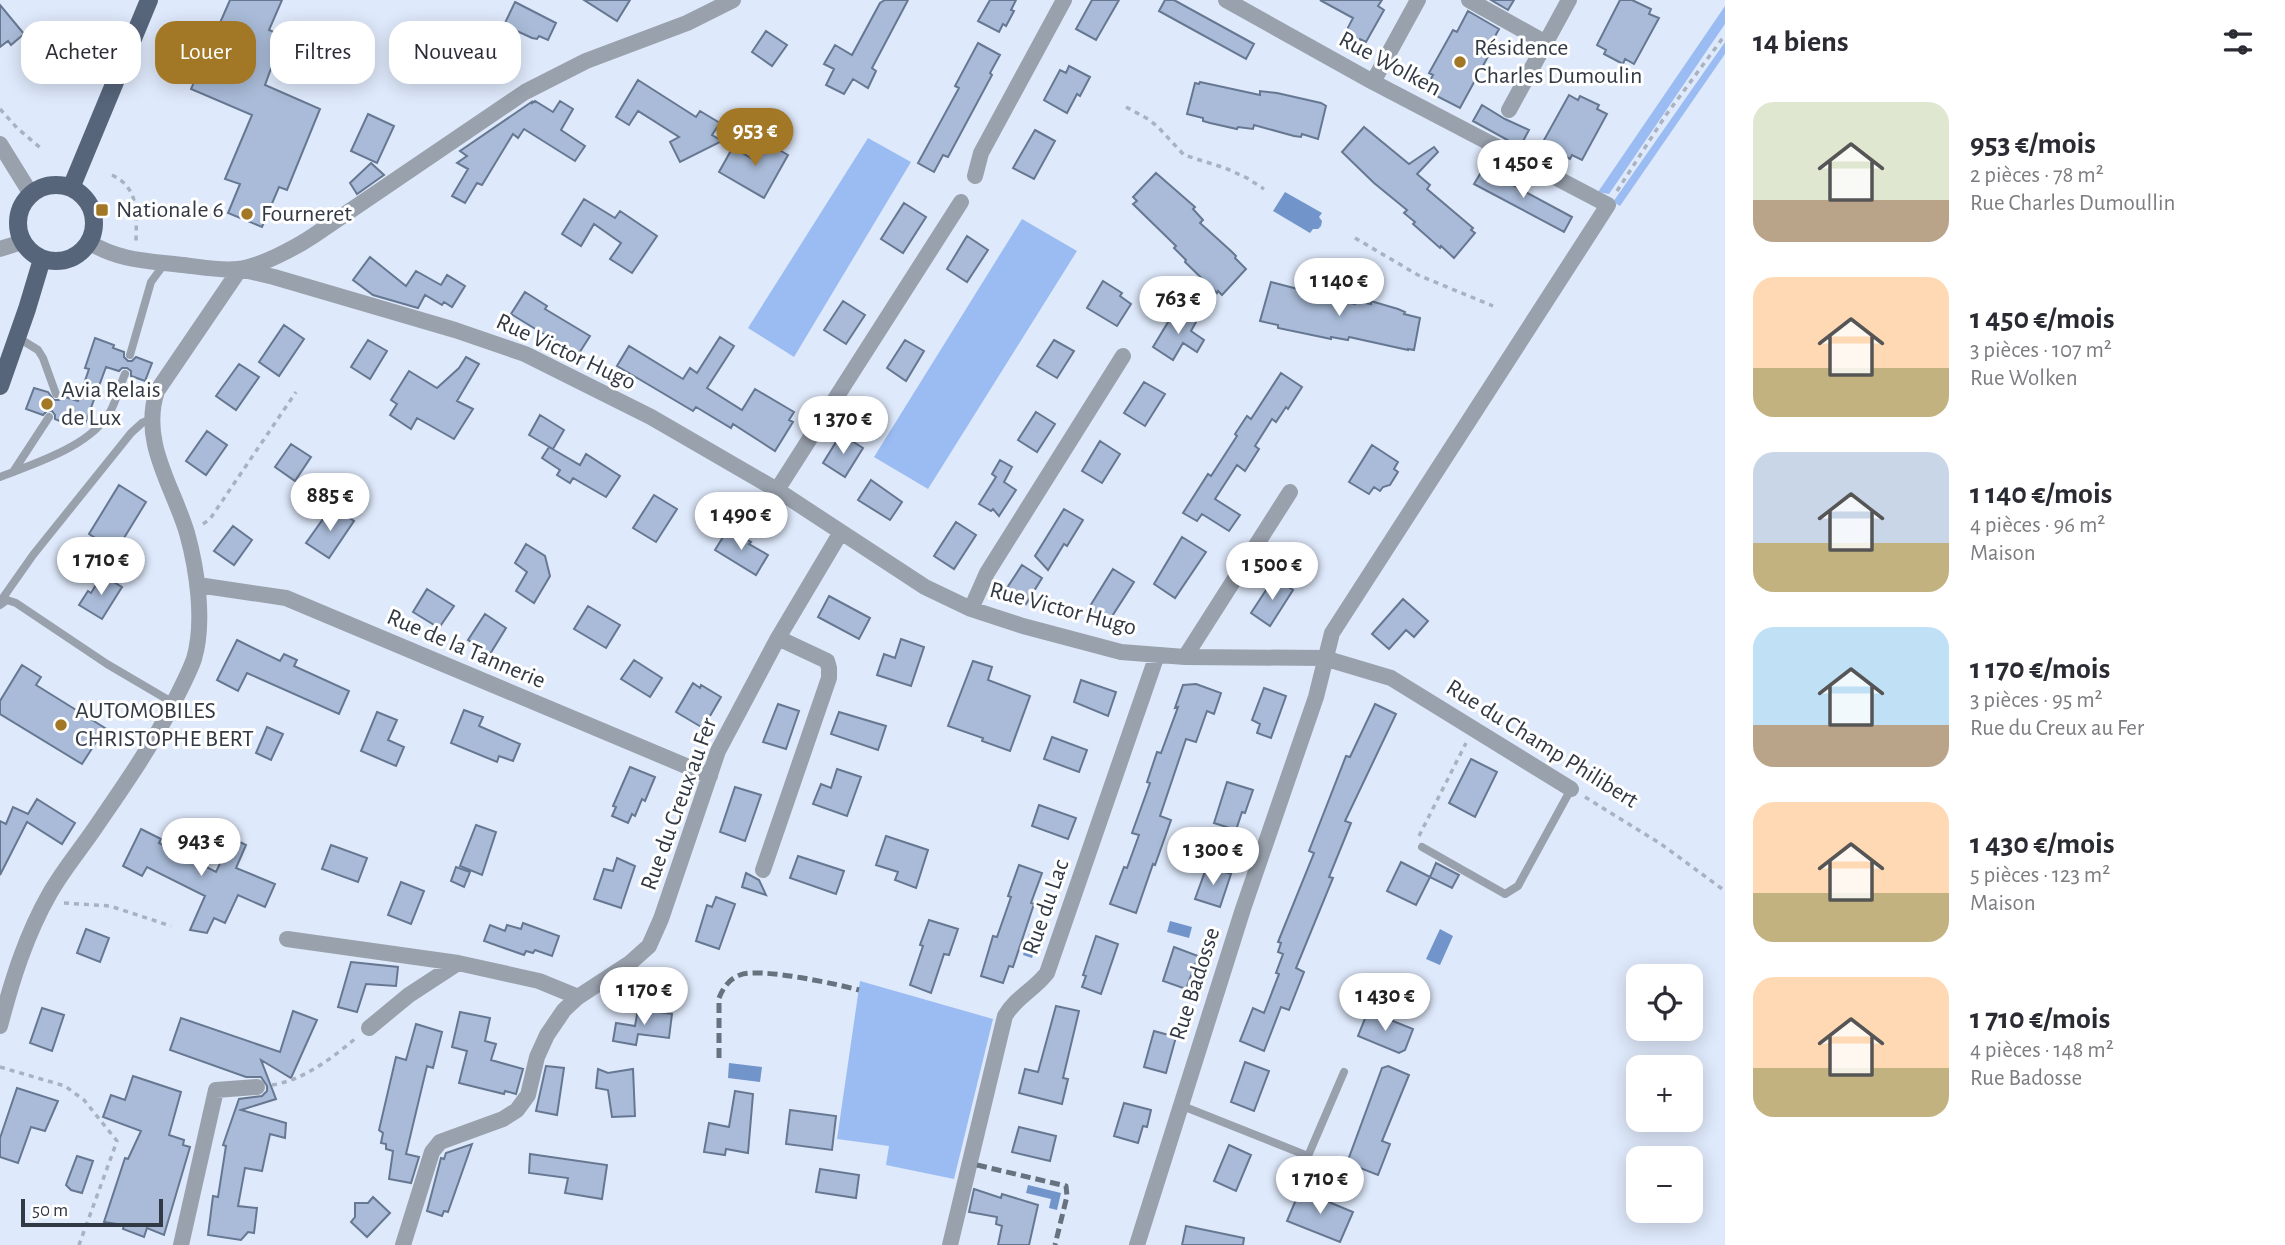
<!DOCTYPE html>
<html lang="fr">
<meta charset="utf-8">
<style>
:root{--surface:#fff;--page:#f2f2f3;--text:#2b2b33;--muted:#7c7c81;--accent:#a27827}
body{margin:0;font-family:"Alegreya Sans",sans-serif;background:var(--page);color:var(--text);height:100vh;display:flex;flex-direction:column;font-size:26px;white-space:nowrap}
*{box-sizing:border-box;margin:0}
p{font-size:23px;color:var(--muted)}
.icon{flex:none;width:38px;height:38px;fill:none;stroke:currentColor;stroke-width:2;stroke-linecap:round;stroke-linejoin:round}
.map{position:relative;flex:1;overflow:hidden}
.drawer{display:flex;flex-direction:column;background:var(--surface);width:560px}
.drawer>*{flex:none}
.hud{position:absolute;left:21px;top:21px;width:665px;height:63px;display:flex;gap:14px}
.fabs{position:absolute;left:1626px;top:964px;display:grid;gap:14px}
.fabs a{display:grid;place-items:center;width:77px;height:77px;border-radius:14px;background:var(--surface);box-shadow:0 4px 18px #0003;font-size:35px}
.scale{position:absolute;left:21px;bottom:18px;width:142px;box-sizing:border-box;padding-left:7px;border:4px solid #313944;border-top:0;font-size:19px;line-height:24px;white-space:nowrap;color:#313944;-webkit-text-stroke:5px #fff;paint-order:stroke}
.price{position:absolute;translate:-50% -60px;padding:0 16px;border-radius:24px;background:#fff;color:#222;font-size:23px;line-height:46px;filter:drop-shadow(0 2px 4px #0008)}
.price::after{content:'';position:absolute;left:50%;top:42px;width:21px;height:16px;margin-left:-10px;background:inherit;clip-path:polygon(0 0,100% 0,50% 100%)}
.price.selected{background:var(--accent);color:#fff}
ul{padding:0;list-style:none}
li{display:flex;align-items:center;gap:21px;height:175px;padding:0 28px}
li span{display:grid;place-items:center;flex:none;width:196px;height:140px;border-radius:21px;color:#555}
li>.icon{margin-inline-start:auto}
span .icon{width:84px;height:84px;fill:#fffc;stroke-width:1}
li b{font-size:30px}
h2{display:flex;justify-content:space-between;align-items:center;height:84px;padding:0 28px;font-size:30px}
.pill{padding:0 24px;border-radius:21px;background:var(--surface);box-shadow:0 4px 18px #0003;font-size:24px;line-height:63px}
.pill.selected{background:var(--accent);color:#fff}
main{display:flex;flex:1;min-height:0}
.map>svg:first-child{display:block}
</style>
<main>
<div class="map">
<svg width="1725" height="1245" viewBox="0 0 1725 1245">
<rect width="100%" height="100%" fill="#dee9fb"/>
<path fill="#9bbcf2" d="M1725 6V24L1609 194 1598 192Z
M1725 42V54L1620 206 1613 202Z
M868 138 911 162 794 357 748 328Z
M1022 219 1077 251 928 489 874 457Z
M860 981 993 1019 954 1179 886 1165 889 1146 837 1139Z"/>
<path fill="#7194cb" d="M1285 192 1322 213 1319 217 1322 221 1321 226 1318 229H1313L1310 233 1273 211Z
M1170 921 1192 927 1189 938 1167 932Z
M1440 929 1453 936 1440 965 1426 959Z
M1029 934 1039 937 1032 958 1023 955Z
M729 1063 762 1067 760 1082 728 1078Z
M1028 1185 1061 1193 1057 1210 1049 1208 1051 1199 1026 1193Z"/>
<path fill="#a9bbd8" stroke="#667791" stroke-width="2" d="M230 0H282L269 30 283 36 265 85 320 109 287 190 279 187 262 227 228 213 240 184 225 179 252 115 191 89Z
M584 0H630L617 21Z
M885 0H908L872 68 876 71 868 88 853 79 844 94 826 85 834 69 824 64 835 45 852 55 880 3Z
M990 0H1016L1011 10 1014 11 1006 26 1003 24 999 32 978 21Z
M1092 0H1119L1096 40 1076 29Z
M1165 0H1174L1254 44 1246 59 1159 11Z
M1320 0H1382L1378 6 1384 10 1366 42 1360 39 1356 47 1342 39 1353 18Z
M1491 0H1514L1508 10Z
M1620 0H1632L1651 9 1649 14 1659 18 1634 64 1625 59 1623 64 1604 54 1606 50 1597 45Z
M515 2 556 23 548 40 539 36 537 39 532 38 504 25Z
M0 5 24 34 11 45 8 41 0 47Z
M1468 11 1499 29 1488 49 1491 51 1460 108 1425 90 1433 75 1429 73 1453 30 1457 32Z
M766 31 787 45 772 66 752 52Z
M978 43 1000 55 990 73 992 75 948 157 943 155 934 172 918 163 959 88 955 86Z
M1069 66 1090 77 1080 96 1077 94 1067 113 1044 100 1060 70 1066 73Z
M638 80 696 117 700 111 720 123 712 135 722 141 680 162 670 142 679 137 638 111 629 125 616 117Z
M1200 82 1260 95V91L1277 93 1321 103 1326 106 1318 139 1302 134 1301 137 1294 136 1254 125 1253 129 1238 127 1237 129 1210 123 1203 121V118L1187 114 1195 83 1199 84Z
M1569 95 1578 100 1580 96 1599 105 1597 109 1607 114 1582 160 1572 155 1570 159 1551 149 1553 145 1544 140Z
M533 101 531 104 535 101 553 112 560 101 573 109 561 130 585 146 575 161 524 129 518 138 513 134 482 185 477 183 465 203 452 196 468 169 457 163 467 156 460 151Z
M1482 105 1505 119 1529 130 1520 147 1473 121Z
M368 114 394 126 377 163 351 151Z
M1364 127 1409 164 1434 147 1438 152 1417 174 1430 185 1427 189 1473 228 1471 230 1475 233 1454 258 1441 246 1440 248 1413 224 1415 222 1404 213 1407 210 1374 183 1342 152Z
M1035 130 1055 141 1034 179 1013 168Z
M764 141 788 155 764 198 719 172 733 147 754 160Z
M371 163 384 175 357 194 350 183Z
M1483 169 1572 217 1564 232 1474 184Z
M1156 173 1195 207 1193 209 1203 220 1200 223 1231 251 1236 256 1235 258 1246 269 1222 295 1218 291 1217 293 1185 262 1186 260 1174 248 1176 246 1133 204 1137 201 1133 197Z
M584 199 615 218 620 211 657 236 632 273 610 259 621 243 594 224 581 246 562 234Z
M904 203 926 217 903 253 881 239Z
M967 236 988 250 967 282 947 269Z
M370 257 406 286 416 271 441 285 447 275 465 286 452 307 444 302 442 305 425 295 418 308 373 295 353 280Z
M1103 281 1122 293 1120 296 1131 304 1117 326 1087 308Z
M1271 282 1355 304 1356 301 1371 304V301L1398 309 1405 312 1404 314 1420 318 1414 350 1408 349V350L1349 337 1348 340 1331 337V339L1278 328V325L1260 321Z
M525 292 547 306 545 309 590 336 578 355 511 314Z
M843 301 865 315 846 344 824 330Z
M1176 309 1196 322 1191 331 1204 340 1197 352 1183 343 1173 360 1153 347Z
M284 325 304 339 279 376 259 362Z
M720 337 734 346 707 388 742 410 755 389 794 412 789 420 793 422 775 451 733 424 731 428 696 407 693 411 617 366 629 346 683 379 690 368 697 373Z
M95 338 114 345 113 348 124 352V357L128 361H132L136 357 152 363 145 381 131 376V371L127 368H122L119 371 106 367 85 424 74 420 72 426 55 419V415L52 411H47L43 415 26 409 34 388 48 392 54 400H59L62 396 78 401 89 369 85 368Z
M368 340 387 351 370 379 351 367Z
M905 340 924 351 906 381 887 368Z
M1054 340 1074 351 1057 378 1037 366Z
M466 357 479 364 457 401 473 409 454 439 417 418 411 429 390 415 397 404 391 400 409 371 437 388 459 368Z
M239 364 259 377 236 410 216 396Z
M1281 373 1302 387 1288 409 1286 407 1276 422 1272 419 1255 446 1259 449 1245 471 1237 465 1215 499 1240 515 1229 531 1202 514 1197 521 1183 513 1208 474 1211 476 1237 436 1235 434 1247 416 1251 419Z
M1144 382 1165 394 1145 426 1124 413Z
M1036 412 1055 424 1037 452 1018 440Z
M540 415 564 430 553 449 529 435Z
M207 431 227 445 206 475 186 461Z
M841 434 863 448 845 477 823 463Z
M1100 441 1120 454 1102 483 1082 471Z
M291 444 311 457 295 481 275 467Z
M1372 445 1398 462 1394 469 1398 472 1390 485 1383 487 1380 491 1374 487 1369 494 1349 482Z
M549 447 580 465 586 454 620 476 606 497 573 478 570 483 557 475 560 470 542 458Z
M1000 460 1012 467 1004 482 1016 490 999 516 993 509 991 511 979 504 996 477 992 474Z
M871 480 902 502 890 520 858 500Z
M119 485 146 502 116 551 89 534Z
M654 495 677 509 656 542 633 528Z
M1064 509 1083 520 1067 546 1064 544 1048 570 1035 556Z
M339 511 354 521 329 558 306 543 328 512 334 517Z
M956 522 976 535 954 569 934 556Z
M233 526 252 540 234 565 214 551Z
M728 529 751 542 749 544 768 555 756 575 715 550Z
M1182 537 1206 552 1175 598 1154 584Z
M526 544 545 556 550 576 534 603 516 591 527 572 515 563Z
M1022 565 1042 578 1026 604 1005 591Z
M1113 569 1134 582 1107 624 1087 611Z
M102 575 122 587 102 619 79 605 88 591 91 593Z
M1274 578 1293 590 1270 626 1251 613Z
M427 589 454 606 439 628 413 612Z
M829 596 870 618 859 639 818 617Z
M1403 599 1428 621 1414 637 1406 630 1389 649 1372 634Z
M588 606 620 625 606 648 574 629Z
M485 614 506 628 490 654 468 640Z
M901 639 924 647 911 686 877 675 884 654 895 658Z
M237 640 280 661 284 654 297 660 294 666 349 691 339 714 247 673 238 691 217 680Z
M634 660 662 678 650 697 621 679Z
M973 661 992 667 988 680 1030 696 1010 751 982 741 983 738 948 726Z
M22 665 41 677 36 685 105 728 82 764 0 714V701Z
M1081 680 1116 692 1108 716 1074 702Z
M693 683 700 688 701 685 721 697 703 728 676 712Z
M1196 684 1221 693 1214 714 1207 711 1196 742 1186 739 1160 816 1171 820 1155 865 1153 864 1136 913 1110 904 1124 867 1127 868 1139 835 1132 833 1150 783 1147 782 1157 752 1161 753 1178 707 1175 708 1183 685Z
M1264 688 1286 696 1271 738 1257 733 1260 724 1252 720Z
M778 704 799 711 786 749 763 742Z
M1375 704 1396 714 1345 821 1351 823 1329 877 1333 878 1296 968 1304 972 1289 1010 1281 1007 1264 1051 1240 1041 1253 1008 1264 1013 1279 974 1276 973 1283 954 1278 952 1281 943 1278 942 1314 853 1309 851 1346 756 1350 757Z
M464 710 483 717 479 726 520 744 513 761 499 756 497 762 451 743Z
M377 712 397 720 388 740 404 747 396 766 361 751Z
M839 712 886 726 878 750 831 734Z
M267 727 283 734 271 760 256 753Z
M1052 737 1087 750 1079 772 1044 759Z
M1471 759 1497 772 1475 817 1449 803Z
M630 767 655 777 645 801 642 799 635 816 632 814 628 823 612 816 616 807 613 806Z
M837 769 861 777 847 816 813 804 821 784 831 788Z
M1227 782 1253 790 1245 813 1242 812 1236 830 1214 823Z
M735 787 761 795 745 841 720 832Z
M37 799 75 823 62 844 27 822 0 875V821L6 824 13 807 28 814Z
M1039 805 1076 818 1068 839 1032 826Z
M476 825 496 832 482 875 460 866Z
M141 829 161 839 159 843 216 872 232 838 246 845 236 868 275 884 265 907 238 895 225 923 214 918 207 933 190 930 205 896 147 867 142 876 123 866Z
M886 836 928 850 916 888 895 880 898 872 876 865Z
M331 845 367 858 358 882 322 869Z
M798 856 844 871 836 894 790 878Z
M617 858 635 866 621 908 594 899 604 869 613 871Z
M1401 862 1430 877 1436 863 1459 875 1452 888 1430 877 1416 905 1387 891Z
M1019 865 1042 873 1031 903 1034 904 1013 967 1009 966 1003 983 981 976 993 936 997 937 1011 897 1008 896Z
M1207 866 1231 874 1220 907 1195 899Z
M456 867 470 872 464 887 451 881Z
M746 873 759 880 766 895 742 887Z
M401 882 424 891 411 924 388 915Z
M716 897 735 904 719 949 696 941 707 905 712 907Z
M929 920 958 929 949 955 944 954 931 993 910 985 923 946 920 945Z
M523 923 559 936 552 956 535 950 533 953 526 951 524 955 484 941 490 925 505 931 507 925 521 929Z
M86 929 109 938 100 962 77 953Z
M1096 936 1118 944 1101 994 1082 987 1086 976 1083 975Z
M1174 947 1198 956 1186 989 1163 981Z
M351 962 398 967 396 986 366 984 357 1012 338 1007Z
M1056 1006 1079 1011 1063 1078 1068 1079 1062 1104 1019 1093 1025 1069 1038 1072Z
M42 1008 64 1015 52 1051 30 1043Z
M638 1009 672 1014 669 1038 638 1034 636 1045 613 1041 616 1023 635 1026Z
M293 1011 317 1020 291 1078 261 1060 276 1099 241 1110 286 1123 285 1138 270 1134 262 1171 245 1168 238 1206 257 1208 254 1233 248 1232 241 1240 208 1235 213 1196 218 1197 226 1146 223 1145 239 1099 262 1096 267 1091V1086L261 1077H246L170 1050 181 1018 280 1052Z
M1368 1011 1413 1029 1405 1050 1399 1053 1358 1036Z
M460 1012 490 1018 485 1041 496 1044 491 1060 523 1069 516 1094 505 1091 504 1094 459 1083 467 1051 452 1047Z
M416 1024 442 1032 433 1068 427 1066 406 1154 419 1157 411 1183 389 1179 393 1151 386 1149V1144L381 1143 383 1133 379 1130 396 1057 406 1060Z
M1154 1031 1176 1037 1166 1073 1144 1067Z
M1245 1062 1269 1071 1254 1111 1231 1102Z
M546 1066 564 1068 557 1115 536 1111Z
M1388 1066 1409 1075 1382 1141 1390 1144 1378 1175 1347 1163 1382 1068Z
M598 1069 608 1073 633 1069 635 1116 612 1117 608 1090 596 1088Z
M133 1076 181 1092 169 1135 184 1140 183 1145 190 1147 164 1235 147 1228 144 1237 123 1229 124 1225 104 1222 125 1158 128 1159 141 1131 103 1117 111 1095 125 1100Z
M17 1088 58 1101 45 1131 31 1127 18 1163 0 1157V1138Z
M735 1091 753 1094 748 1153 726 1149 725 1155 704 1152 709 1123 729 1127Z
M1124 1103 1151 1110 1147 1127 1143 1126 1138 1143 1114 1136Z
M790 1110 836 1116 832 1150 786 1144Z
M1019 1127 1056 1136 1050 1161 1012 1152Z
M472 1144 448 1212 444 1211 442 1216 427 1211 441 1158 444 1159 446 1153Z
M1229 1145 1251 1155 1236 1191 1214 1181Z
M530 1154 607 1165 602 1199 565 1193 568 1178 529 1173Z
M77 1156 93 1161 82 1193 71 1190 66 1185Z
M820 1169 859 1175 856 1198 816 1192Z
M974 1189 1001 1198 1002 1194 1038 1205 1029 1245H998L1002 1226 996 1224 997 1217 969 1212Z
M1300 1190 1353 1212 1340 1242 1287 1221Z
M373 1197 390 1213 367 1237 351 1222 355 1217V1203H368Z
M1186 1226 1244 1238 1243 1245H1182Z"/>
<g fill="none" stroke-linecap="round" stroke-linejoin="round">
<path stroke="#a8b2c1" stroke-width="3.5" stroke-dasharray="5 5" stroke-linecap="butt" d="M1126 107 1148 119 1158 127 1184 155 1225 168 1247 178 1264 189
M0 109 17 128 43 150
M112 175C141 189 136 216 136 244
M1617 191 1666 115 1725 35
M1355 238 1418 275 1493 306
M203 524 210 519 296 392
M1585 797 1661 844 1725 891
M1419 836 1466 743
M64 903 110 906 171 926
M0 1067 65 1086 84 1100 117 1141 79 1245
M272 1085C304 1080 332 1058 356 1038"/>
<path stroke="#99a1ad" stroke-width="8" d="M17 337 38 350 43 358 56 394
M130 355 151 282 165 263
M13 472 49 417
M0 477C36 463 92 446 111 410 117 399 120 385 125 374
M0 602 33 555 131 433 142 423 151 419
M0 605 7 600 16 603 107 664 170 701 172 705
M1422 847 1505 894 1518 886 1571 789
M1180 1105 1308 1156 1344 1072"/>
<path stroke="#99a1ad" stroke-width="16" d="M1469 0 1546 43
M1373 82 1418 0
M1509 110 1569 0
M0 144 31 194
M975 176 981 153 1064 0
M89 242C118 261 150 261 183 265 201 267 220 271 238 269 259 267 295 248 313 236L525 92 586 61 687 23 733 0
M0 249 22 242
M240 269 274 277 455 330 525 354 651 417 777 490 925 587 971 609 1023 626 1121 652 1185 657 1324 658 1391 678 1571 789
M777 490 961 202
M198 585 286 598 710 776
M971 609 987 573 1123 356
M1185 657 1290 492
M763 870 829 678V668L827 661 778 638
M287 939 458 963 539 981 578 997
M0 1026C12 980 26 935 50 893 63 870 80 850 95 828 123 787 152 746 174 702 181 688 189 673 194 659 205 622 197 569 187 533 173 486 140 442 157 391L240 269
M369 1028 409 995 458 963
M181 1245 216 1090 257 1087
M403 1245 432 1152 440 1142 503 1119 517 1110 528 1095 537 1057 547 1035 564 1010 578 997 630 963 649 946 661 919 718 751 778 638 841 532
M950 1245 1005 1016C1016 997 1034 990 1047 973L1157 655
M1137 1245 1243 909 1316 697 1332 633 1608 205 1373 82 1226 0"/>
<path stroke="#57657b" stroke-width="18" d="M18 223a38 38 0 1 1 76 0a38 38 0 1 1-76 0Z
M71 188 149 0
M0 386 27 309 42 259"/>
<path stroke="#68717e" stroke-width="5" stroke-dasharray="10 5" stroke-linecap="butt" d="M719 1058V998C723 988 729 979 740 975 759 967 837 984 859 990
M977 1165 1066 1186 1067 1196 1055 1245"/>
</g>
<g fill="#a27827" stroke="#fff" stroke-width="2.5">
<circle cx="1460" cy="62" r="7"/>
<rect x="95" y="203" width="14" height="14" rx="3.5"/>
<circle cx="247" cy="214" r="7"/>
<circle cx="47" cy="404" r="7"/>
<circle cx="61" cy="725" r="7"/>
</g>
<g text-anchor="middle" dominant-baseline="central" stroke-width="6" stroke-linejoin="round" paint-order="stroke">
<g font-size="24" fill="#313944" stroke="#fff" text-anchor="start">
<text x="1474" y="48">Résidence<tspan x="1474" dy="28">Charles Dumoulin</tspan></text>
<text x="116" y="210">Nationale 6</text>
<text x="261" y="214">Fourneret</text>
<text x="61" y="390">Avia Relais<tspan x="61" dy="28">de Lux</tspan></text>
<text x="75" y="711">AUTOMOBILES<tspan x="75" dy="28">CHRISTOPHE BERT</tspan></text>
</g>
<g font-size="24" fill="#313944" stroke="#fff">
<text transform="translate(1390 64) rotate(28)">Rue Wolken</text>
<text transform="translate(566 352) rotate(25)">Rue Victor Hugo</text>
<text transform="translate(1063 609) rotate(15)">Rue Victor Hugo</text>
<text transform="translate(466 649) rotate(23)">Rue de la Tannerie</text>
<text transform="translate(1542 744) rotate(32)">Rue du Champ Philibert</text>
<text transform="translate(679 804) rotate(-70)">Rue du Creux au Fer</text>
<text transform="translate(1046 907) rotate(-71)">Rue du Lac</text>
<text transform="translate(1195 984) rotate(-72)">Rue Badosse</text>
</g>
</g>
</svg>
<div class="fabs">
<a><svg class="icon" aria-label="locate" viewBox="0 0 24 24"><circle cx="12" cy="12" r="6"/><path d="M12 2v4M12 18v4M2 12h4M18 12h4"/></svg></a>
<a>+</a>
<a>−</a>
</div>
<div class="scale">50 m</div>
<b class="price selected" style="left:755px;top:168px">953 €</b>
<b class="price" style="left:1523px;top:200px">1 450 €</b>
<b class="price" style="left:1339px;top:318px">1 140 €</b>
<b class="price" style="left:1178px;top:336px">763 €</b>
<b class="price" style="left:843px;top:456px">1 370 €</b>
<b class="price" style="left:330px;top:533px">885 €</b>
<b class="price" style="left:741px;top:552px">1 490 €</b>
<b class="price" style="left:101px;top:597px">1 710 €</b>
<b class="price" style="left:1272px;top:602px">1 500 €</b>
<b class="price" style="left:201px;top:878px">943 €</b>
<b class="price" style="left:1213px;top:887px">1 300 €</b>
<b class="price" style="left:644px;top:1027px">1 170 €</b>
<b class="price" style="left:1385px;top:1033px">1 430 €</b>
<b class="price" style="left:1320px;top:1216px">1 710 €</b>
<div class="hud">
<a class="pill">Acheter</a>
<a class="pill selected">Louer</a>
<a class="pill">Filtres</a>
<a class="pill">Nouveau</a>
</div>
</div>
<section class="drawer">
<h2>14 biens<svg class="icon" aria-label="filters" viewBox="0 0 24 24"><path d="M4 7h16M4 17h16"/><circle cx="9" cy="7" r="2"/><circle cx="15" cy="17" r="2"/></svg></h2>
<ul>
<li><span style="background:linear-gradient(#dfe7d0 70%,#b9a48a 0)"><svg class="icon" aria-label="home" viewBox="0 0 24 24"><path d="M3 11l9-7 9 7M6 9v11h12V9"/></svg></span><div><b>953 €/mois</b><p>2 pièces · 78 m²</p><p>Rue Charles Dumoullin</p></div></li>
<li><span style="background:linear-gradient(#ffd9b3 65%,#c2b280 0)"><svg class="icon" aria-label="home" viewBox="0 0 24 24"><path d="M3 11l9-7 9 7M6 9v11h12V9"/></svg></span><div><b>1 450 €/mois</b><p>3 pièces · 107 m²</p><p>Rue Wolken</p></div></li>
<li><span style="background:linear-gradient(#c9d6e8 65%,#c2b280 0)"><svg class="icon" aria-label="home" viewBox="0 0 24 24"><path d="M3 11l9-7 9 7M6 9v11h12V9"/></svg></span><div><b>1 140 €/mois</b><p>4 pièces · 96 m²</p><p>Maison</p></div></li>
<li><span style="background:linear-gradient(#bfe0f5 70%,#b9a48a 0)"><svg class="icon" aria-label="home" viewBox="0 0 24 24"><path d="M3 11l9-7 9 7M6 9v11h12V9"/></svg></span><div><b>1 170 €/mois</b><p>3 pièces · 95 m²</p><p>Rue du Creux au Fer</p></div></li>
<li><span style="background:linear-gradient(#ffd9b3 65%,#c2b280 0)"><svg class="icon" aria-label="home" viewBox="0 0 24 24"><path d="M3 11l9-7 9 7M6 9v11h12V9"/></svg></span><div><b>1 430 €/mois</b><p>5 pièces · 123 m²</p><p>Maison</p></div></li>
<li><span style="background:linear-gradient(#ffd9b3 65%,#c2b280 0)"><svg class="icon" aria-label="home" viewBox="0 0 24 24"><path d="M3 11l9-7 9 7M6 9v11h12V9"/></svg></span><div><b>1 710 €/mois</b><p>4 pièces · 148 m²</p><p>Rue Badosse</p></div></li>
</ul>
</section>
</main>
